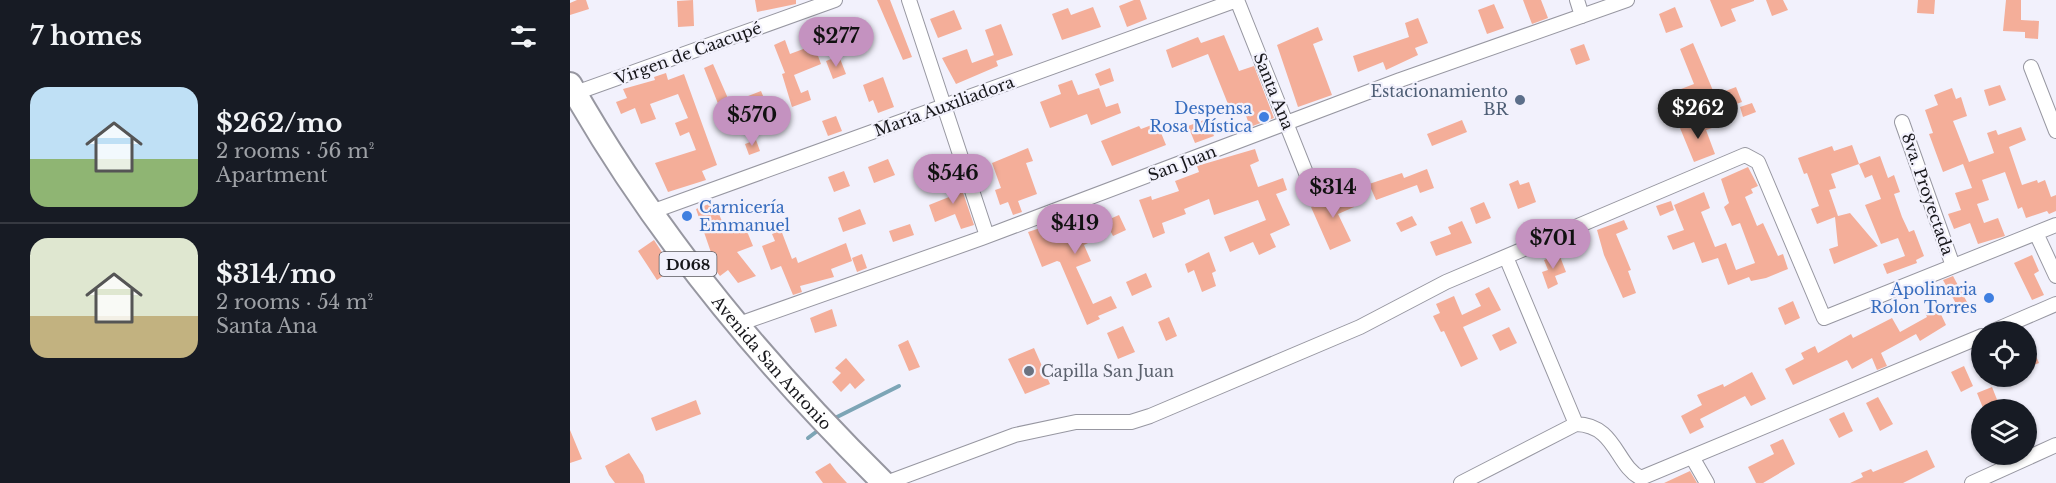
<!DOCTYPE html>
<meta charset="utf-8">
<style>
:root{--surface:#171b24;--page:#20242c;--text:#f1f3f6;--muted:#9ea1a6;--line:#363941;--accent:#c492c0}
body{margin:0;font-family:"Libre Baskerville",serif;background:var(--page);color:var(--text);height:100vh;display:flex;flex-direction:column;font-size:22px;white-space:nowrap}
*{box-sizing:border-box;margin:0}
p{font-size:20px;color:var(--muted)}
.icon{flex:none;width:33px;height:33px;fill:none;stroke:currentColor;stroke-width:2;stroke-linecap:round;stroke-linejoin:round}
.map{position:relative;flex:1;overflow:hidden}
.panel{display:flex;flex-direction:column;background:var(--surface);width:570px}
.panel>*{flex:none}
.controls{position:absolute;left:1401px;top:321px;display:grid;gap:12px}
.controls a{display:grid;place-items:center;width:66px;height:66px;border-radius:50%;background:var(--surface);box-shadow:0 2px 4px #0004;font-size:30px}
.price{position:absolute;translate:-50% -51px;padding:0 14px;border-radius:21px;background:var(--accent);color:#111;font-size:20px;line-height:39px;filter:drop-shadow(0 2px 3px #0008)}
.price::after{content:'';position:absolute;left:50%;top:36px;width:18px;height:14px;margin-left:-9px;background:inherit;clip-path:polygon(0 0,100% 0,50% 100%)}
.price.on{background:#222;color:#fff}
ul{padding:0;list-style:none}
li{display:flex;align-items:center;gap:18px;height:150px;padding:0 30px}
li+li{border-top:2px solid var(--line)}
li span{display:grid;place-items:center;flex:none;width:168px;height:120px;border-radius:18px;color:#555}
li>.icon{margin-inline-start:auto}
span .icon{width:72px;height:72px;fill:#fffc;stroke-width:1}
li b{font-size:26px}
h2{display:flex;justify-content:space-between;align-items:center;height:72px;padding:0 30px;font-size:26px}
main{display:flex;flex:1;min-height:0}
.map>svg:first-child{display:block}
</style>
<main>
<section class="panel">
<h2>7 homes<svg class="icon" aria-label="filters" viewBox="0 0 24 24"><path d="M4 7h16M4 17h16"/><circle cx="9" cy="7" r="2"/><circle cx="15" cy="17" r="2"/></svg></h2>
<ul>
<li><span style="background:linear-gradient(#bfe0f5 60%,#8fb573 0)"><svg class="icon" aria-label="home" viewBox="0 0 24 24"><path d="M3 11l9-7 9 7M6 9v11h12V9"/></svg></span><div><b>$262/mo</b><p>2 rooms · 56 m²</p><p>Apartment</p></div></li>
<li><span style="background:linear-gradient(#dfe7d0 65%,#c2b280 0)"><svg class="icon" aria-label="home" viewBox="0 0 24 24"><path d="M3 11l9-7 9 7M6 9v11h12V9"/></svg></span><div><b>$314/mo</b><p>2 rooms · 54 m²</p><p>Santa Ana</p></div></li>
</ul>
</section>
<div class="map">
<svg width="1486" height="483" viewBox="0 0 1486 483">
<rect width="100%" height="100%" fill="#f2f1fc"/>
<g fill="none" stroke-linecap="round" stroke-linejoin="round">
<path stroke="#7da5b6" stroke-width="4" d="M263 419 329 386
M238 438 250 429"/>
</g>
<path fill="#f4ae99" d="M7 0H16L19 9 0 15V3Z
M123 0 124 26 108 27 107 1Z
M185 0H226V4L187 12Z
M307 0H320L342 57 333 60Z
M564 0H570L577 19 557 27 549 6Z
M953 0H971L978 18 962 24Z
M1140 0H1184V1L1161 9 1166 21 1151 27Z
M1196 0H1213L1218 10 1202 16Z
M1348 0H1365L1364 14 1347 13Z
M1436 0H1451V20L1469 21 1468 39 1455 38V32L1433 31Z
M924 4 934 28 917 34 908 10Z
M523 7 531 27 492 40 482 14 498 8 501 15Z
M1105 7 1113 27 1096 33 1089 14Z
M384 10 392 29 368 38 360 19Z
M848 18 858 43 845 48 848 55 816 70 813 62 788 72 783 56 839 37 835 23Z
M431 24 443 55 426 61 415 30Z
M748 27 753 40 743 44 762 95 728 107 707 45Z
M654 35 669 71 684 66 704 118 680 127 674 110 662 114 638 54 602 68 596 50 628 37 631 43Z
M215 40 220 54 244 45 251 64 224 75 231 93 238 90 241 100 222 107 212 74 215 73 204 45Z
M1123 43 1144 93 1117 103 1111 89 1124 84 1110 49Z
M1014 44 1020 60 1006 65 1000 49Z
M397 49 402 63 424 55 428 66 386 84 372 58Z
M269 56 276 74 263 79 256 61Z
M143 64 160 103 191 91 198 108 166 121 164 116 154 119 134 68Z
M540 68 544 81 530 86 525 74Z
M96 73 98 80 114 74 147 165 132 171 136 180 98 192 85 163 126 150 119 132 110 136 105 123 118 118 108 94 80 104 86 119 71 124 65 108 51 114 46 102 57 98 53 89 85 80 84 77Z
M313 77 324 107 308 113 303 100 299 102 293 85Z
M502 80 508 95 529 88 536 107 548 103 551 113 521 125 517 114 480 128 470 102 491 94 488 85Z
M1430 85 1436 100 1419 106 1414 90Z
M1166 87 1172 102 1155 108 1150 93Z
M1382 88 1386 99 1391 97 1397 116 1383 121 1399 162 1424 153 1417 133 1426 130 1428 135 1451 127 1456 140 1439 147 1452 185 1467 180 1468 183 1475 180 1481 197 1486 195V211L1479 214 1477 211 1456 218 1452 207 1448 209 1435 172 1412 180 1419 200 1407 204 1414 223 1428 218 1435 236 1408 244 1400 223 1384 229 1378 214 1391 210 1385 193 1402 188 1393 164 1373 172 1359 134 1363 133 1355 110 1368 105 1364 95Z
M1182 103 1186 112 1173 117 1170 107Z
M266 116 272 131 258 136 252 121Z
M637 119 644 136 625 143 618 126Z
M1138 119 1142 128 1136 130 1145 154 1124 162 1110 128Z
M892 120 897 132 862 146 857 134Z
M587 123 596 145 542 166 531 141 569 126 571 129Z
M186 140 190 151 179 155 175 144Z
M1282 145 1289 164 1261 174 1266 188 1259 190 1268 216 1280 213 1308 246 1264 264 1259 249 1268 246 1265 217 1247 224 1241 209 1249 206 1237 173 1234 174 1228 158 1262 146 1264 151Z
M458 148 463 161 456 163 467 194 448 201 452 212 443 215 438 202 430 205 425 190 431 188 422 163Z
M685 149 689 161 680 165 688 187 713 178 717 190 706 194 720 225 700 234 706 247 689 255 683 242 660 252 654 237 696 220 688 200 644 215 639 199 614 209 616 214 592 223 595 233 583 238 569 200 581 196 582 200 609 191 605 181 629 172 627 166Z
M1310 156 1318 178 1324 175 1330 192 1324 194 1332 217 1339 232 1344 230 1354 256 1346 260 1347 263 1317 274 1313 264 1335 256 1328 238 1311 244 1295 205 1311 199 1302 175 1295 178 1289 164Z
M318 159 325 175 304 183 298 167Z
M1178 167 1188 186 1181 189 1183 193 1175 197 1187 226 1193 223 1208 256 1213 254 1218 269 1196 278 1181 281 1179 277 1158 285 1148 258 1132 263 1124 242 1103 250 1097 236 1114 230 1104 205 1134 192 1140 208 1131 212 1145 247 1156 243 1166 270 1185 263 1170 223 1162 226 1154 207 1159 203 1151 179Z
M857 169 864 188 850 193 847 185 806 200 799 184 832 173 834 178Z
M274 171 280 186 264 192 258 177Z
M387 175 404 225 391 229 385 214 365 222 359 205 379 197 373 180Z
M948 180 950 185 959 182 966 202 948 209 939 184Z
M777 191 784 207 768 214 781 241 760 250 741 207Z
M1101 201 1104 210 1090 216 1086 206Z
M144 202 156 231 174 224 183 246 167 252 186 276 168 283 158 270 150 276 142 266 145 264 126 209Z
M914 202 921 218 906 224 900 208Z
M290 209 296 224 273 232 268 218Z
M516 213 518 218 522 216 526 225 549 215 556 230 543 236 540 230 516 239 518 243 514 245 521 261 506 267 523 304 541 296 547 308 528 316 530 319 517 325 490 262 487 261 472 267 458 232Z
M842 216 847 225 831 232 826 223Z
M1054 220 1058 229 1046 234 1061 270 1058 271 1066 293 1053 298 1034 255 1027 230Z
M892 221 902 243 866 256 860 242 881 234 878 227Z
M340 224 344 235 323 242 319 231Z
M211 230 222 259 226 257 228 263 276 243 282 261 261 269 264 277 230 286 232 292 223 295 211 266 201 270 192 246 205 241 202 234Z
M84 240 103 269 87 280 68 251Z
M639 252 646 271 642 273 646 286 632 292 624 270 618 273 615 264Z
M292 254 297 268 287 272 282 258Z
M989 254 996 272 985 276 988 284 978 289 972 272 978 270 974 260Z
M1462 255 1469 271 1464 274 1474 295 1462 300 1444 263Z
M576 273 582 287 562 296 556 282Z
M1383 276 1398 304 1389 309 1373 280Z
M919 287 931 310 893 327 908 359 891 367 874 331 871 332 863 316 870 313 866 304 884 296 892 315 911 306 905 294Z
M1223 301 1230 318 1215 325 1208 308Z
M1367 306 1376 325 1350 341 1346 334 1311 353 1317 366 1307 370 1302 358 1282 369 1277 360 1223 385 1215 369 1234 359 1231 353 1245 346 1248 353 1281 334 1283 338 1322 318 1330 332 1357 317 1355 312Z
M262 309 267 326 245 333 240 318Z
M599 317 607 336 596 341 588 322Z
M553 326 565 352 548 359 537 333Z
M939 327 947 343 930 351 922 335Z
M1456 333 1469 363 1456 368Z
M338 340 350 367 339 371 328 345Z
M464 348 480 384 455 394 438 359Z
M276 358 295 380 285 389 280 383 271 392 262 382 271 373 265 368Z
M1394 366 1403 386 1391 392 1381 372Z
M1182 372 1196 399 1181 406 1175 396 1130 419 1134 427 1120 434 1111 416 1132 405 1127 395 1153 384 1154 387Z
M1422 387 1428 402 1413 408 1407 393Z
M1308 397 1323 424 1310 431 1296 403Z
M126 400 131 414 86 431 81 418Z
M1274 412 1283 431 1269 438 1259 419Z
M0 430 12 459 0 463Z
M1213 439 1225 464 1193 483H1186L1178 467 1204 454 1200 445Z
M1357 450 1365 467 1333 483H1280L1293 477 1291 473 1301 469 1303 472Z
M59 453 73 475 75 483H45L39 475 35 466Z
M260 463 267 472 277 483H253L245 472Z
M1120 471 1127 483H1094Z"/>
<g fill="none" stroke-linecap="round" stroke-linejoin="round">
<defs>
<path id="minor" d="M339 0 417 236
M667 0 740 183
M1007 0 1012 16
M1461 67 1486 131
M0 95 265 0
M1332 122 1383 266
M81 212 667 0
M1466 233 1486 276
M936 257 1006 424
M166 325 412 238 830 80 1057 0
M1421 332 1486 304
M1122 457 1137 483
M316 483 445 435 506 422H561L580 416 790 327 876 282 1175 155 1188 162 1254 318 1486 225
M891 483 1006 424C1046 425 1046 466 1071 478L1412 336
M1402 483 1486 445"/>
<g id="primary">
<path id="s1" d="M0 84C84 233 193 364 314 483"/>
</g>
</defs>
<use href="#minor" stroke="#9797a1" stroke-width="16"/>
<use href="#primary" stroke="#9797a1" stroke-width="26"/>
<use href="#minor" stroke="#fff" stroke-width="14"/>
<use href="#primary" stroke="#fff" stroke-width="22"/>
</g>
<circle fill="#5c6f8a" stroke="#f2f1fc" stroke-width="2" cx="950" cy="100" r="6"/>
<g fill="#3f7fe0" stroke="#f2f1fc" stroke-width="2">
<circle cx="694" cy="117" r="6"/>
<circle cx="117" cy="216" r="6"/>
<circle cx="1419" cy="298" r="6"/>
</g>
<circle fill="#6b7280" stroke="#f2f1fc" stroke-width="2" cx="459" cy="371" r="6"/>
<g text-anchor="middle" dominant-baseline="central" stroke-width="4.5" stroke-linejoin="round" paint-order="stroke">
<rect fill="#f2f1fc" stroke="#59585e" stroke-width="1.5" x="89.5" y="252" width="57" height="24" rx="4.5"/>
<g font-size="15" font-weight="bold" fill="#17171b">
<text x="118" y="264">D068</text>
</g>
<g font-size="16" fill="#17171b" stroke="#f2f1fc">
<text transform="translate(118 53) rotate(-20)">Virgen de Caacupé</text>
<text transform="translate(704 91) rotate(68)">Santa Ana</text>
<text transform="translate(374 106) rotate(-20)">María Auxiliadora</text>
<text transform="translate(612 163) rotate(-21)">San Juan</text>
<text transform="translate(1358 194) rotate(71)">8va. Proyectada</text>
<text stroke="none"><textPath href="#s1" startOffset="345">Avenida San Antonio</textPath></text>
</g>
<g font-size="16" fill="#4e5e75" stroke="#f2f1fc" text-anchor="end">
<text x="938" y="91">Estacionamiento<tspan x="938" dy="18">BR</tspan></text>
</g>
<g font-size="16" fill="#366cbe" stroke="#f2f1fc" text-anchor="end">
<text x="682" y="108">Despensa<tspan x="682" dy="18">Rosa Mística</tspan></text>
<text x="129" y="207" text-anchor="start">Carnicería<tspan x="129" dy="18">Emmanuel</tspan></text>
<text x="1407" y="289">Apolinaria<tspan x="1407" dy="18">Rolon Torres</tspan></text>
</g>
<g font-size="16" fill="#5b616d" stroke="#f2f1fc" text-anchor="start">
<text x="471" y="371">Capilla San Juan</text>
</g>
</g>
</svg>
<div class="controls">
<a><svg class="icon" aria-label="locate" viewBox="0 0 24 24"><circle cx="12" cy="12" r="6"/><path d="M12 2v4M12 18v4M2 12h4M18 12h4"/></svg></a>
<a><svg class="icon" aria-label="layers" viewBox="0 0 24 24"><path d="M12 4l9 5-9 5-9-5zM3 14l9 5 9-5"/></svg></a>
</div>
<b class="price" style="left:266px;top:68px">$277</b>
<b class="price on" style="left:1128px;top:140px">$262</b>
<b class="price" style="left:182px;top:147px">$570</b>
<b class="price" style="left:383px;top:205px">$546</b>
<b class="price" style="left:763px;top:219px">$314</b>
<b class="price" style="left:505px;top:255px">$419</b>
<b class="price" style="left:983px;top:270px">$701</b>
</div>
</main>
